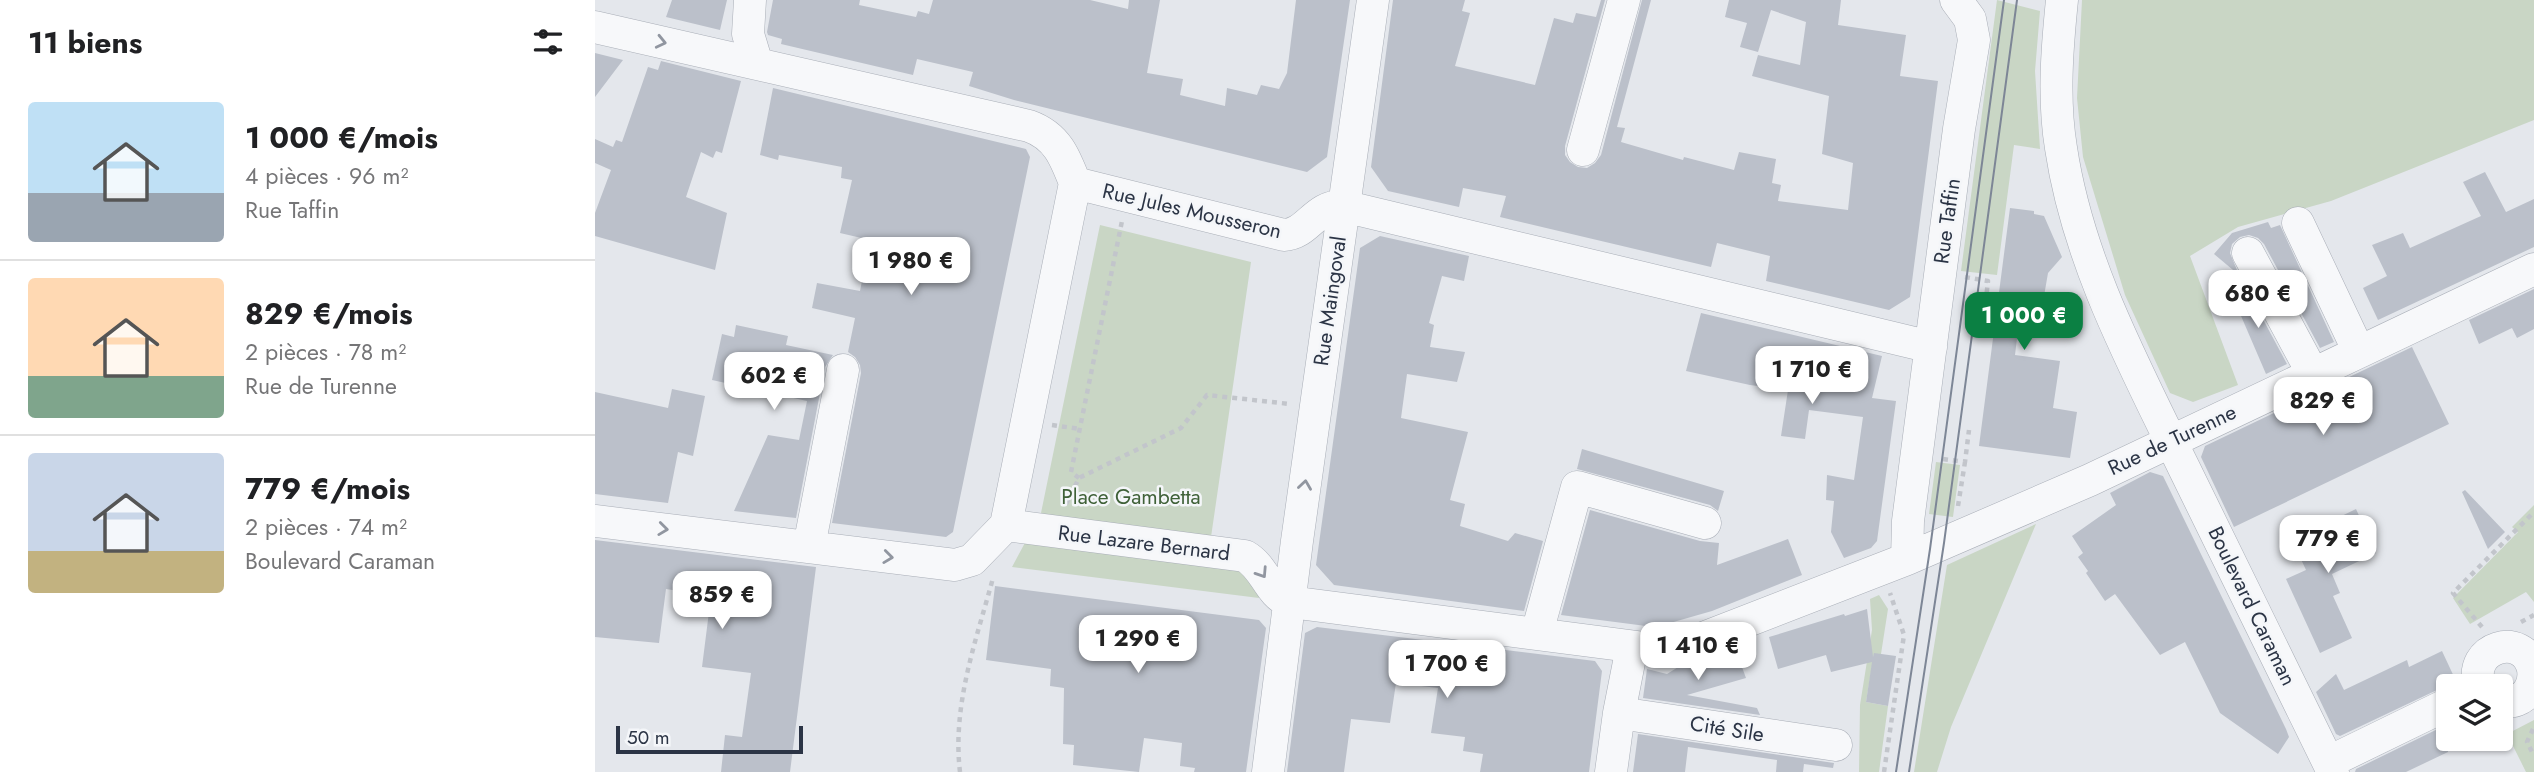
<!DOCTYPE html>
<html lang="fr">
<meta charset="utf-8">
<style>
:root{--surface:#fff;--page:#f2f2f2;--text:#202124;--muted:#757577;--line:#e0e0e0;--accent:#0b8043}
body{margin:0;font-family:Jost,sans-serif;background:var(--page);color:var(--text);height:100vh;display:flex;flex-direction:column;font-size:26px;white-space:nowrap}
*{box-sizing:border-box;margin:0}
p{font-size:23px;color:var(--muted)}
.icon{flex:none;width:38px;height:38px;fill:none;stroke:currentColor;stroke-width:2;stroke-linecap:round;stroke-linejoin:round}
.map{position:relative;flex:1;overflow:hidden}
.sheet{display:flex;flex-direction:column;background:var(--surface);width:595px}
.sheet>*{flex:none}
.tools{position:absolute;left:1841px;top:674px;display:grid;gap:14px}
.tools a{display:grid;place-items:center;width:77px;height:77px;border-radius:7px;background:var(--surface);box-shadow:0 2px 5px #0004;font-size:35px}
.scale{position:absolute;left:21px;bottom:18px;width:187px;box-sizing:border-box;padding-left:7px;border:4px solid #2b3445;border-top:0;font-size:19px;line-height:24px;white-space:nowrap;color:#2b3445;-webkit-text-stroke:5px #f4f6f9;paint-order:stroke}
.price{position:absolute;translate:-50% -60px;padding:0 16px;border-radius:14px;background:#fff;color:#222;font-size:23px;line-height:46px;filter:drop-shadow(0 2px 4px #0008)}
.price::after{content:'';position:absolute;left:50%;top:42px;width:21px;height:16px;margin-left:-10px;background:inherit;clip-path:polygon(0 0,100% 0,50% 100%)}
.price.on{background:var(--accent);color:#fff}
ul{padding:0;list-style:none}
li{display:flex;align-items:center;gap:21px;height:175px;padding:0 28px}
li+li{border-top:2px solid var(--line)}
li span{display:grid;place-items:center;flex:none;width:196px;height:140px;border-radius:7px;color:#555}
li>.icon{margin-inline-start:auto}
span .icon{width:84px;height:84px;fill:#fffc;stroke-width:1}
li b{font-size:30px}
h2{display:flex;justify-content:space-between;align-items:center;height:84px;padding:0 28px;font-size:30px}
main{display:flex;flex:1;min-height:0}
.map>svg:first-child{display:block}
</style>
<main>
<section class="sheet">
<h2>11 biens<svg class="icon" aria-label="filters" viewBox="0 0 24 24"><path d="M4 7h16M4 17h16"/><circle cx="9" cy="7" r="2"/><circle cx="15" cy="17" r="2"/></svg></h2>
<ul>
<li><span style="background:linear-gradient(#bfe0f5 65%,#9aa5b1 0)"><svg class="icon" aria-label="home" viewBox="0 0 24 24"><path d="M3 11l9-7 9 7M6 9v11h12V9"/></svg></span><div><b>1 000 €/mois</b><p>4 pièces · 96 m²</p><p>Rue Taffin</p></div></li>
<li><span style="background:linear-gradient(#ffd9b3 70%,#7fa58c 0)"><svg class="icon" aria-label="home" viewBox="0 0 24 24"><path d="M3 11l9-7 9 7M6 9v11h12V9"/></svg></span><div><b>829 €/mois</b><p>2 pièces · 78 m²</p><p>Rue de Turenne</p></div></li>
<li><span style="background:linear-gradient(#c9d6e8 70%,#c2b280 0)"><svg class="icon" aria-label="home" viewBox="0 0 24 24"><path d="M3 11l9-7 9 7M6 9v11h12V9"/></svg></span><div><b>779 €/mois</b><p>2 pièces · 74 m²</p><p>Boulevard Caraman</p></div></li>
</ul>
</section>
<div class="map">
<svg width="1939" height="772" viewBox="0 0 1939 772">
<rect width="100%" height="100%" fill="#e4e7ec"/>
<path fill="#c9d6c5" d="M1402 0 1445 11 1440 71 1445 149 1419 145 1402 275 1366 271Z
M1487 0H1939V120L1736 201 1643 227 1595 256 1643 385 1598 402 1575 393 1530 295 1488 157 1482 98Z
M505 225 656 262 615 544 658 573 664 598 417 567 446 513Z
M1341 462 1365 465 1358 517 1334 514Z
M1939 505V602L1931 592 1875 624 1858 598 1923 532 1917 527Z
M1441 524 1356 727 1342 772H1319L1352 565Z
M1284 595 1293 609 1286 654H1279L1271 702 1293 706 1284 772H1264L1265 705 1277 630 1275 599Z
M1939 720V772H1931L1912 734Z"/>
<path fill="#bbc0ca" d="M77 0H132L125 30 71 17Z
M178 0H265L264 5 321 17 323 11 334 14 338 0H495L533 9 534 0H565L552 73 588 79 585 95 630 106 632 88 662 95 666 85 684 89 692 73 701 0H755L732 157 712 172 419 100 374 86 378 72 322 59 318 75 186 44 187 39 173 35 172 32Z
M798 0H870L867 11 875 13 860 66 940 85 959 18 978 23 981 13 1001 17 1006 0H1010L970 146V155L975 162 983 167 992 168 1000 163 1006 155 1047 0H1056L1022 127 1030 128 1026 142 1088 160 1089 157 1139 170 1144 152 1181 159 1177 183 1186 185 1183 201 1253 210 1258 163 1227 154 1234 96 1157 76 1163 55 1205 65 1211 22 1176 10 1163 52 1145 47 1152 23 1130 17 1134 0H1246L1243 25 1311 35 1305 76 1343 81 1315 297 1294 310 1171 281 1175 256 1122 243 1116 267 905 217 911 196 868 188 864 207 793 191 776 167Z
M0 53 28 60 0 97Z
M66 61 146 81 127 153 121 151 118 158 106 152 91 197 132 213 120 270 0 236V213L16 170 0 163V139L18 147 21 140 27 142 53 67 63 70Z
M178 88 431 149 435 157 358 532 351 537 237 523 266 373 265 365 260 357 253 352 260 318 217 308 222 283 265 291 275 240 245 233 257 180 246 178 247 167 184 155 183 160 165 155Z
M1890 172 1911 212 1939 199V247L1783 320 1768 288 1792 276 1777 245 1808 233 1815 248 1886 216 1868 182Z
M1415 208 1439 211V214L1449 216 1467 257 1453 273 1448 302 1427 297 1420 355 1465 361 1458 408 1482 412 1475 458 1384 446Z
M1673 222 1676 228 1685 225 1739 342 1725 348 1669 244 1663 238 1654 235 1645 237 1637 244 1635 253 1644 275 1619 254 1637 233Z
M785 236 874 256 869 281 847 276 834 323 839 325 835 347 870 352 862 382 812 374 806 418 873 432 855 500 870 504 865 526 913 541 920 533 948 541 929 611 739 585 721 565 765 248Z
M1648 282 1692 364 1671 374 1634 288Z
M1939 289V329L1922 338 1917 328 1884 344 1874 320Z
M1106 313 1287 356 1277 398 1301 401 1282 541 1276 548 1249 558 1236 532 1239 501 1231 500 1232 475 1259 480 1268 417 1214 410 1210 439 1186 436 1193 390 1155 385 1091 371Z
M141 325 193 336 191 345 238 355 230 367 201 518 139 511 173 435 204 440 212 401 117 380 127 334 139 337Z
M1817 347 1854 424 1639 527 1606 457 1610 446Z
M77 389 110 396 98 456 83 452 73 503 0 494V392L73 408Z
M987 449 1129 491 1123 511 1115 505 982 469Z
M1555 472 1568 476 1691 729 1694 737 1683 754 1625 713 1590 642 1565 655 1520 594 1510 601 1491 573 1493 571 1483 557 1488 553 1477 536 1521 505 1515 493Z
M1870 490 1910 532 1893 549 1867 492Z
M1761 509 1781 553 1737 574 1745 593 1738 596 1757 638 1725 653 1691 579 1711 570 1697 540Z
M995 510 1105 541 1124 543 1122 565 1193 539 1207 575 1117 611 1068 625 1051 626 966 615Z
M0 540 221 567 195 772H126L130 735 147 737 156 673 107 667 116 596 71 589 64 643 0 637Z
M400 586 664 620 671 628 651 772H599L600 768 585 766 587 743 549 738 544 772 478 765 479 745 468 744 469 688 455 686 456 669 391 660Z
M1272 609 1278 657 1279 653 1301 656 1293 706 1271 702 1277 662 1236 672 1231 655 1183 669 1174 637 1249 614 1250 616Z
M722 627 1000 661 1007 671 994 772H885L888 754 868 751 870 737 836 733 843 688 801 683 795 723 756 719 749 772H692L710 633Z
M1140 648 1151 678 1092 695 1162 708 1165 715 1048 698 1052 669 1072 674 1088 664Z
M1847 651 1861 681 1745 736 1741 734 1721 692 1741 674 1749 690 1812 660 1814 667Z
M1853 724V752L1811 772H1760L1761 769Z
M1043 734 1239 763 1238 768 1209 764 1208 772H1181L1182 760 1093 747 1090 772H1038Z"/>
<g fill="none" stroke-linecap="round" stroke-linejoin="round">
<defs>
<path id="minor" d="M155 0 153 34 162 64
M1467 0C1462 49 1458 99 1466 148 1483 262 1539 365 1589 468 1639 569 1689 670 1738 772
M0 27 434 126C462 136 470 157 480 183L689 235C713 234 720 205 748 206L1336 347
M988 150 1029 0
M1703 223 1764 352
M1653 253 1718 374
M0 521 360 565 377 560 411 525 650 556C671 568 673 594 695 602L1050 648 1075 647 1098 642 1312 559 1495 480 1939 269
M411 525 480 183
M214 547 248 370
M1312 559 1313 521 1364 129 1379 40 1375 19 1361 0
M942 633 982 487 1110 523
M1885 686C1871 647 1929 630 1938 669 1939 676 1938 684 1934 690 1928 700 1917 703 1906 702
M1024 713 1241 745
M1734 762 1853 704
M673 772 702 541 778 0
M1016 772 1024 713 1037 647"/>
</defs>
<use href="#minor" stroke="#a9aeb7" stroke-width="33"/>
<path stroke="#c2c5cb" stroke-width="4.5" stroke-dasharray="5 5" stroke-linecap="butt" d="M1370 277 1393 281 1390 308
M457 425 485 429
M1348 459 1370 462 1374 430
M484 478 476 472 527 221
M471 504 484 478 586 428 612 395 695 404
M1363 506 1370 462
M1926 622 1939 615
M1887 627 1858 593 1939 512
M1938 729 1932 742 1939 756
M365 772C357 705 381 641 398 578
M1289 772 1309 635 1295 593"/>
<use href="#minor" stroke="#f7f8fa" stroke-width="32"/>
<path stroke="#7d8696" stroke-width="2" d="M1301 772 1335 549 1409 0
M1314 772 1349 543 1422 0"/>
</g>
<defs><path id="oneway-chevron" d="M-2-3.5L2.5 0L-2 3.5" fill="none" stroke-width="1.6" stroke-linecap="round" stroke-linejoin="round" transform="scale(1.75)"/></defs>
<g stroke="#9196a0">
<use href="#oneway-chevron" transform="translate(66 42) rotate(13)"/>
<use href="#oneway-chevron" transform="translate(710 485) rotate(-82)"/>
<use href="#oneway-chevron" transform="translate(68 529) rotate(7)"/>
<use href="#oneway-chevron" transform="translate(293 557) rotate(7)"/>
<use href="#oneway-chevron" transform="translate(667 573) rotate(57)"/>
</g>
<g text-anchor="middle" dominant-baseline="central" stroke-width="5" stroke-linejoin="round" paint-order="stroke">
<g font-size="21" fill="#2b3445" stroke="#f4f6f9">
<text transform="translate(597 211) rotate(13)">Rue Jules Mousseron</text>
<text transform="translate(1352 221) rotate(-82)">Rue Taffin</text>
<text transform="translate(735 301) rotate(-82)">Rue Maingoval</text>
<text transform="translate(1577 440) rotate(-25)">Rue de Turenne</text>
<text transform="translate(549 543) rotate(7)">Rue Lazare Bernard</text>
<text transform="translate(1657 606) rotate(64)">Boulevard Caraman</text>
<text transform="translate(1132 729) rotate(9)">Cité Sile</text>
</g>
<g font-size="21" fill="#3f6138" stroke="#f4f6f9">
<text x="536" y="497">Place Gambetta</text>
</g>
</g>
</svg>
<div class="tools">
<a><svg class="icon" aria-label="layers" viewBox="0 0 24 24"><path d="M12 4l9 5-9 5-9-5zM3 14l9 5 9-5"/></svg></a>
</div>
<div class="scale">50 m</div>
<b class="price" style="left:316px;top:297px">1 980 €</b>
<b class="price" style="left:1663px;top:330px">680 €</b>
<b class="price on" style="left:1429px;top:352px">1 000 €</b>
<b class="price" style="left:1217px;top:406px">1 710 €</b>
<b class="price" style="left:179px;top:412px">602 €</b>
<b class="price" style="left:1728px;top:437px">829 €</b>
<b class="price" style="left:1733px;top:575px">779 €</b>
<b class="price" style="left:127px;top:631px">859 €</b>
<b class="price" style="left:543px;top:675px">1 290 €</b>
<b class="price" style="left:1103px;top:682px">1 410 €</b>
<b class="price" style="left:852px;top:700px">1 700 €</b>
</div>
</main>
